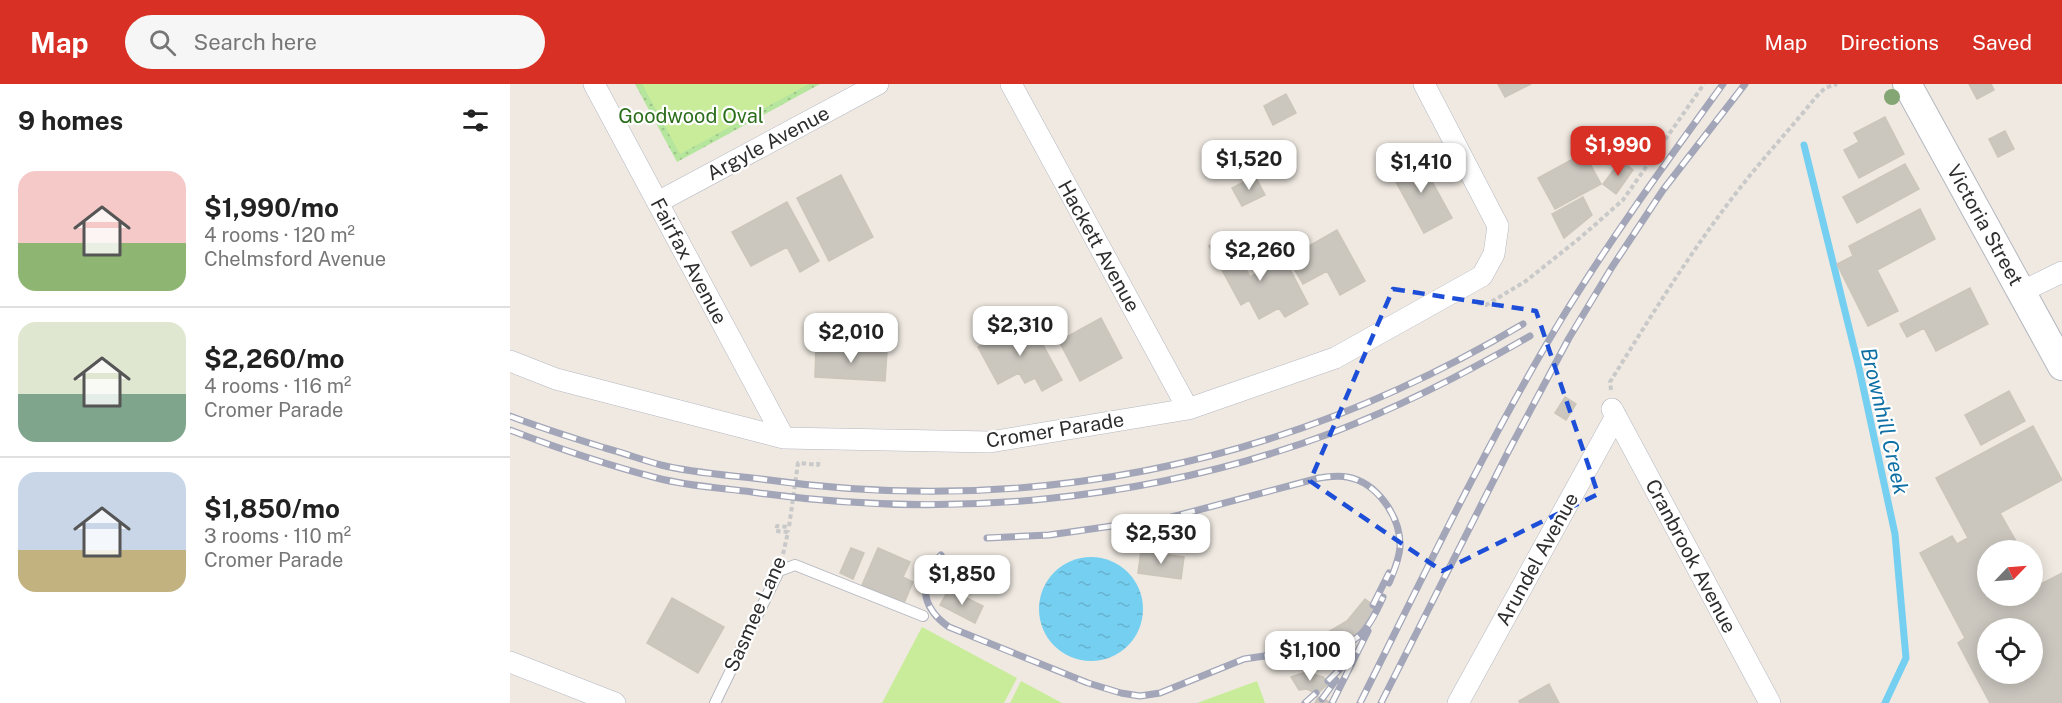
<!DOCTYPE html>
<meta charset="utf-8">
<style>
:root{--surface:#fff;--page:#f6f6f6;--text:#222;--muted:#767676;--line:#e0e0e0;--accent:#d93025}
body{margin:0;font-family:"Public Sans",sans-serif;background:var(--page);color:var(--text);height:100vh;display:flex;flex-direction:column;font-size:22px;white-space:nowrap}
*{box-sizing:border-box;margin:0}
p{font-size:20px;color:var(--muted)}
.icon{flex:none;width:33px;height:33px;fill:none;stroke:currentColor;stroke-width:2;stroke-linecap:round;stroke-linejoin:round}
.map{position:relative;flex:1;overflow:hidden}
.panel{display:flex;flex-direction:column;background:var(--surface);width:510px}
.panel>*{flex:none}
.needle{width:39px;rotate:65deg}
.fabs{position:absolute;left:1467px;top:456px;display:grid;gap:12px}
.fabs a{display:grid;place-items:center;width:66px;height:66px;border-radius:50%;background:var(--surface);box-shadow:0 3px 15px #0003;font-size:30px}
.price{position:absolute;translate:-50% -51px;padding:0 14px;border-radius:12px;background:#fff;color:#222;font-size:20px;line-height:39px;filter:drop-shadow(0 2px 3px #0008)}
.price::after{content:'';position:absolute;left:50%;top:36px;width:18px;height:14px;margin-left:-9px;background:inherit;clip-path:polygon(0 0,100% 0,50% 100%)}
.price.selected{background:var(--accent);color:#fff}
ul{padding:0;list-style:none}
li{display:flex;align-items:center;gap:18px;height:150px;padding:0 18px}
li+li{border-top:2px solid var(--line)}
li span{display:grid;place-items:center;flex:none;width:168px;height:120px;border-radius:18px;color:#555}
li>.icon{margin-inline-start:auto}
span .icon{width:72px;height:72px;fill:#fffc;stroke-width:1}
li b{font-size:26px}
h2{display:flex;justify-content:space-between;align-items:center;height:72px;padding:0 18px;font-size:26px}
header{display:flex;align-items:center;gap:36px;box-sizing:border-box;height:84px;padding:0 30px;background:var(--accent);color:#fff}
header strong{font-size:28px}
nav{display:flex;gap:33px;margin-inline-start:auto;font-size:21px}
.search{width:420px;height:54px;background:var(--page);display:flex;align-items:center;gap:15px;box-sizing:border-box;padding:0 21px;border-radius:33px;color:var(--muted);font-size:22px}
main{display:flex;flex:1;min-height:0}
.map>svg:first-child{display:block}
</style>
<header>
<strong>Map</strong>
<div class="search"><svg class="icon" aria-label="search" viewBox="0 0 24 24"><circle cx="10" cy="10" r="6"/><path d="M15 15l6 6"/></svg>Search here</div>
<nav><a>Map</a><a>Directions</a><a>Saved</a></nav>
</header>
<main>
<section class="panel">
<h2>9 homes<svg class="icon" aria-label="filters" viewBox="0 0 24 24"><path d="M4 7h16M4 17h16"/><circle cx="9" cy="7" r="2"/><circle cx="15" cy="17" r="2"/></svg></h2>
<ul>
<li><span style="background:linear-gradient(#f6c9c9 60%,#8fb573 0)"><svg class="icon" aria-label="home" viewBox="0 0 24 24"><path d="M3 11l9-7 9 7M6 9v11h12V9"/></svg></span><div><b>$1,990/mo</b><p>4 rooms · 120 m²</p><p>Chelmsford Avenue</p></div></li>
<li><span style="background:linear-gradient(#dfe7d0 60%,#7fa58c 0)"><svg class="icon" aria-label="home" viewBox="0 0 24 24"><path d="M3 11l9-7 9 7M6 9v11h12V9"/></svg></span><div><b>$2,260/mo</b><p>4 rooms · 116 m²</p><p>Cromer Parade</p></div></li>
<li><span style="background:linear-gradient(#c9d6e8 65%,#c2b280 0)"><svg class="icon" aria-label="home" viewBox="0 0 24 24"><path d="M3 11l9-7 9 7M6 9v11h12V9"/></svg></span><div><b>$1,850/mo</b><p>3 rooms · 110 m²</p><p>Cromer Parade</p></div></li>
</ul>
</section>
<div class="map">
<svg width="1552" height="619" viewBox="0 0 1552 619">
<defs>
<pattern id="grass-dots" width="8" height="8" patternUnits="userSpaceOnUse" patternTransform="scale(1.5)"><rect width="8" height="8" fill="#b6e59e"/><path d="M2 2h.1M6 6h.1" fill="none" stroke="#9dc588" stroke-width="1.8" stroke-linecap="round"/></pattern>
<pattern id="water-ripples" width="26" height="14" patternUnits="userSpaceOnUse" patternTransform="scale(1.5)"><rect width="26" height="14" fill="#75cff0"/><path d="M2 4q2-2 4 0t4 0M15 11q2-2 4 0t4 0" fill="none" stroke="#66b2ce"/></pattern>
</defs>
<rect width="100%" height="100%" fill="#efe9e1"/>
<path fill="url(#grass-dots)" d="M125 0H310L167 78Z"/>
<path fill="#c9ec9a" d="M132 0H299L170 70Z
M412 543 507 594 494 619H372Z
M511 597 552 619H500Z
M747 597 755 619H687Z"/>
<path fill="url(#water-ripples)" d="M529 525a52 52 0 1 1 104 0a52 52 0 1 1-104 0Z"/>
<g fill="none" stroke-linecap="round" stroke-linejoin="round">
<path stroke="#75cff0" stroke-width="7" d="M1294 61 1349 284 1385 450 1396 574 1375 619"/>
</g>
<path fill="#cbc7bf" stroke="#cbc5ba" stroke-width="1.5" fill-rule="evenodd" d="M988 0H1021L995 13Z
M1459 0H1481L1484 6 1467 15Z
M776 10 786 29 763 41 754 22Z
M1375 33 1394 70 1349 94 1334 66 1349 58 1344 49Z
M1495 47 1504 65 1488 73 1479 55Z
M1074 69 1091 100 1045 125 1028 94Z
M908 72 942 134 914 149 880 87Z
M1111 76 1123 86 1106 110 1093 100Z
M1395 80 1409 105 1347 139 1333 113Z
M331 91 363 153 319 177 287 114Z
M745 92 755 111 732 122 722 104Z
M1073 113 1082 131 1054 154 1042 130Z
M277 118 309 177 290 188 277 163 241 182 222 148Z
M1410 125 1425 155 1367 186 1388 227 1358 242 1327 180 1343 172 1339 162Z
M827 146 855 197 830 211 817 187 793 200 778 174Z
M718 151 740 193 774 174 798 220 775 233 769 224 749 235 739 216 731 221 699 162Z
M1460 204 1478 240 1426 267 1414 244 1397 253 1390 240Z
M591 234 612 274 570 297 549 257Z
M519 235 552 296 532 307 525 294 515 299 509 289 488 300 468 263Z
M306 262 377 267 375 297 305 293Z
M1499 307 1515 337 1471 361 1455 331Z
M1055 313 1066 320 1056 336 1045 329Z
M1523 342 1552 396 1490 429 1511 466H1478V512H1522V489L1529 501 1552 489V619H1480L1448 559 1455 554 1410 469 1442 452 1447 460 1458 454 1426 394ZM1478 544H1522V590H1478Z
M341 464 354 469 343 495 330 489Z
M368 464 400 478 393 493 403 498 394 519 352 501Z
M631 467 674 473 671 495 628 489Z
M439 505 473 522 465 539 430 521Z
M162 514 214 543 188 589 137 559Z
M855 515 867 524 846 551 820 564 813 551 837 537Z
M796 588 813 593 819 599 807 610 797 605 789 606 781 593Z
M1039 600 1049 619H1010L1009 617Z
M808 613 816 616 821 619H805Z"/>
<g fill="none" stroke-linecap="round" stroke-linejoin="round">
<defs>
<path id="lane" d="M205 619 269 487 285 481 413 532"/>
<path id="street" d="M84 0 274 354
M501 0 678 325
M148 118 368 0
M1511 208 1552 188
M0 277 46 295 274 354 480 358 678 325 825 274 972 192 984 170 988 142 914 0
M1102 325 1260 619
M0 578 105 619
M948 619 1106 332"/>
<path id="secondary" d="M1397 0 1552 282"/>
</defs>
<use href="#lane" stroke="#b4b7c1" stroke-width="12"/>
<use href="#street" stroke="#b4b7c1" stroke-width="22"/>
<use href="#secondary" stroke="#b4b7c1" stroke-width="30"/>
<path stroke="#c9c9c9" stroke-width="4" stroke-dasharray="4.5 3" stroke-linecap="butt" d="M968 219 976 221 1016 197 1071 153 1113 116 1194 0
M1101 306 1100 298C1141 232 1182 165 1230 104 1254 73 1281 44 1306 13L1315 4 1327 0
M273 470 278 448 266 447 267 442 279 443 288 379 308 381 309 375"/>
<use href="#lane" stroke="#fff" stroke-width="10"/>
<use href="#street" stroke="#fff" stroke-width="21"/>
<use href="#secondary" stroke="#fff" stroke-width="28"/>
<defs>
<path id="rail" d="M0 332C31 344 63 354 95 364 114 369 132 376 151 381 183 389 218 391 251 395 523 434 777 380 1013 240
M0 346C47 364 97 381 147 394 177 402 211 404 242 408 437 436 638 418 824 348 892 322 956 289 1020 252
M477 454 539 451 658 434 809 394C818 393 827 391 837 393 867 398 891 433 890 463 889 476 884 487 879 499
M431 471C407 496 411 524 439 543L578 599 611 609 630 612 650 609 734 575 808 564 817 560
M863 521 879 489
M810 567C848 563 859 545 873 513
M818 597 842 573
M812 615 826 596
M795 619 806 609
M822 619 858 547
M850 619C913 493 974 365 1046 244 1097 159 1155 80 1213 0
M871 619 998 368 1059 254 1102 183 1153 106 1235 0"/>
</defs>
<use href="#rail" stroke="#a3a6b8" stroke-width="7"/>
<use href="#rail" stroke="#fff" stroke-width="4.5" stroke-dasharray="14" stroke-linecap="butt"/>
</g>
<circle fill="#84a574" cx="1382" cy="13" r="8"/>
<path fill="none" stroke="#1d4ed8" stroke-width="4.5" stroke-dasharray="12 8" stroke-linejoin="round" d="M883 205 1026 227 1088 410 932 487 800 397Z"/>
<g text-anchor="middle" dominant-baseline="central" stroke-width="4.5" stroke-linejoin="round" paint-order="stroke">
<g font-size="20" fill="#2c6e1b" stroke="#fff">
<text x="181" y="32">Goodwood Oval</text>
</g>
<g font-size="20" fill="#2e2e2e" stroke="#fff">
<text transform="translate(258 59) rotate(-28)">Argyle Avenue</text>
<text transform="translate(1475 141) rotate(61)">Victoria Street</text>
<text transform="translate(589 162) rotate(61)">Hackett Avenue</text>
<text transform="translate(179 177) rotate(62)">Fairfax Avenue</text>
<text transform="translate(545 346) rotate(-9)">Cromer Parade</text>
<text transform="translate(1181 472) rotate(62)">Cranbrook Avenue</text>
<text transform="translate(1027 475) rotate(-61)">Arundel Avenue</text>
<text transform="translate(245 530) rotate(-66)">Sasmee Lane</text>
</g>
<g font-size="21" font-style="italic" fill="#0d6fa3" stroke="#fff">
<text transform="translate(1375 337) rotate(77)">Brownhill Creek</text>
</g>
</g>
</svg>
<div class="fabs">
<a><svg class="needle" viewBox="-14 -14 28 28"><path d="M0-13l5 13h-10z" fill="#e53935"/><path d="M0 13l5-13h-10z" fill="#767676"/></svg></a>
<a><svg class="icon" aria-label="locate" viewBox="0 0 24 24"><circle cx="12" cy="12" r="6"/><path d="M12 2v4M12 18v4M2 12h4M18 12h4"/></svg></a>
</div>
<b class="price selected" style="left:1108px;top:93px">$1,990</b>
<b class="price" style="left:739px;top:107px">$1,520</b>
<b class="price" style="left:911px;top:110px">$1,410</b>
<b class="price" style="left:750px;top:198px">$2,260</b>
<b class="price" style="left:510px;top:273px">$2,310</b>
<b class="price" style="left:341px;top:280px">$2,010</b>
<b class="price" style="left:651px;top:481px">$2,530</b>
<b class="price" style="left:452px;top:522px">$1,850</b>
<b class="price" style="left:800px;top:598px">$1,100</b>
</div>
</main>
